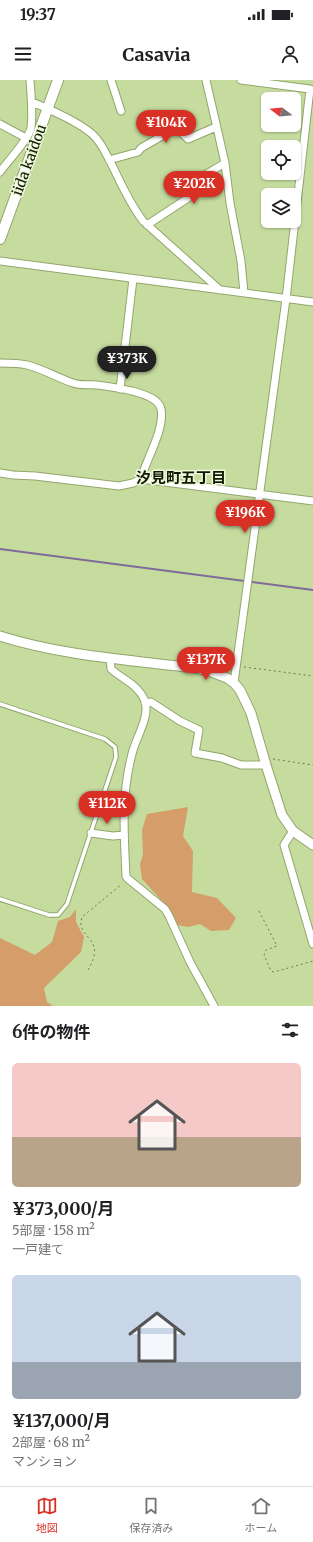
<!DOCTYPE html>
<html lang="ja">
<meta charset="utf-8">
<style>
:root{--surface:#fff;--page:#f2f2f2;--text:#202124;--muted:#757577;--line:#e0e0e0;--accent:#d93025}
body{margin:0;font-family:Merriweather,"Noto Sans JP",serif;background:var(--page);color:var(--text);height:100vh;display:flex;flex-direction:column;font-size:15px;white-space:nowrap}
*{box-sizing:border-box;margin:0}
p{font-size:13px;color:var(--muted)}
.icon{flex:none;width:22px;height:22px;fill:none;stroke:currentColor;stroke-width:2;stroke-linecap:round;stroke-linejoin:round}
.map{position:relative;height:926px;overflow:hidden}
.details{display:flex;flex-direction:column;background:var(--surface);flex:1}
.details>*{flex:none}
.needle{width:26px;rotate:286deg}
.controls{position:absolute;left:261px;top:12px;display:grid;gap:8px}
.controls a{display:grid;place-items:center;width:40px;height:40px;border-radius:6px;background:var(--surface);box-shadow:0 1px 3px #0004;font-size:20px}
.price{position:absolute;translate:-50% -34px;padding:0 9px;border-radius:14px;background:var(--accent);color:#fff;font-size:13px;line-height:26px;filter:drop-shadow(0 1px 2px #0008)}
.price::after{content:'';position:absolute;left:50%;top:24px;width:12px;height:9px;margin-left:-6px;background:inherit;clip-path:polygon(0 0,100% 0,50% 100%)}
.price.active{background:#222;color:#fff}
ul{padding:0;list-style:none}
li{display:grid;align-content:center;gap:8px;height:212px;padding:0 12px}
li span{display:grid;place-items:center;height:124px;border-radius:6px;color:#555}
li>.icon{margin-inline-start:auto}
span .icon{width:72px;height:72px;fill:#fffc;stroke-width:1}
li b{font-size:17px}
h2{display:flex;justify-content:space-between;align-items:center;height:48px;padding:0 12px;font-size:17px}
.status{display:flex;justify-content:space-between;align-items:center;height:28px;padding:0 20px;background:var(--surface);direction:ltr}
.status svg{height:11px;fill:currentColor}
header{display:flex;justify-content:space-between;align-items:center;height:52px;padding:0 12px;background:var(--surface);font-size:18px;font-weight:700}
.dock{display:flex;justify-content:space-around;align-items:center;height:56px;border-top:1px solid var(--line);background:var(--surface);font-size:11px;color:var(--muted)}
.dock a{display:grid;justify-items:center;gap:2px}
.dock .active{color:var(--accent)}
.map>svg:first-child{display:block}
</style>
<div class="status"><b>19:37</b><svg viewBox="0 0 49 12"><path d="M0 12V9h3v3zM5 12V6h3v6zM10 12V3h3v9zM15 12V0h3v12zM26 1h20v11H26zM47 4h2v5h-2z"/></svg></div>
<header><svg class="icon" aria-label="menu" viewBox="0 0 24 24"><path d="M4 6h16M4 12h16M4 18h16"/></svg>Casavia<svg class="icon" aria-label="person" viewBox="0 0 24 24"><circle cx="12" cy="8" r="4"/><path d="M4 21q1-7 8-7t8 7"/></svg></header>
<div class="map">
<svg width="313" height="926" viewBox="0 0 313 926">
<rect width="100%" height="100%" fill="#c6dc9f"/>
<path fill="#d59d69" d="M188 727 183 756 193 771 192 812 217 818 236 838 229 850 211 851 200 844 188 847 177 845 162 821 142 799 140 784 143 775 142 750 147 734Z
M76 829V842L84 857 81 872 44 908 47 922 53 926H0V858L35 875 52 862 58 841 70 837Z"/>
<g fill="none" stroke-linecap="round" stroke-linejoin="round">
<path stroke="#806a9b" stroke-width="2" d="M0 469 313 510"/>
<defs>
<path id="service" d="M0 624 105 659 115 667 116 677 67 824 58 835H49L0 819"/>
<path id="minor" d="M111 0 121 31
M206 0 225 83 230 123 241 181 244 213
M32 22C49 29 84 44 96 58 103 66 107 76 112 85 121 104 130 124 143 141L220 210
M0 44 26 58
M109 80 138 72 141 68 169 52 180 51 188 59 216 47
M0 92C7 82 29 59 31 48 33 32 31 16 30 0
M147 145 188 118 198 99 225 83
M0 181 313 222
M0 283C9 283 19 283 27 285 43 289 58 298 73 303 81 306 90 304 97 305 112 307 158 312 161 329 165 350 146 379 141 399
M120 309 133 199
M0 393 13 395 35 396 119 406 133 403 141 399 313 421
M110 578 111 589C122 599 137 604 144 619 152 634 135 659 132 674 121 716 124 752 126 796L127 798 165 829 169 836 190 882 214 926
M234 603 286 219 310 9 241 0
M145 623 151 622 180 641 199 650 195 673 222 678 241 685H266
M293 751 284 765 313 864
M91 753 113 756 124 755"/>
<path id="tertiary" d="M0 556C63 576 130 580 195 588L209 591 227 598 234 603 240 610 251 633 266 685 282 735 293 751 313 765"/>
<path id="secondary" d="M0 159 58 0"/>
</defs>
<use href="#service" stroke="#92a66b" stroke-width="5.5"/>
<use href="#minor" stroke="#92a66b" stroke-width="9"/>
<use href="#tertiary" stroke="#92a66b" stroke-width="11"/>
<use href="#secondary" stroke="#92a66b" stroke-width="12"/>
<path stroke="#6c7a51" stroke-width="1" stroke-dasharray="2 3" stroke-linecap="butt" d="M244 587 313 596
M273 679 313 685
M259 831 277 866 266 870 264 875 271 891 274 892 313 881
M88 890C108 856 75 860 82 837L122 804"/>
<use href="#service" stroke="#fff" stroke-width="3.5"/>
<use href="#minor" stroke="#fff" stroke-width="7"/>
<use href="#tertiary" stroke="#fff" stroke-width="9"/>
<use href="#secondary" stroke="#fff" stroke-width="10"/>
</g>
<g text-anchor="middle" dominant-baseline="central" stroke-width="3" stroke-linejoin="round" paint-order="stroke">
<g font-size="14" fill="#101702" stroke="#edf8da">
<text transform="translate(29 80) rotate(-70)">iida kaidou</text>
</g>
<g font-size="15" font-weight="bold" fill="#101702" stroke="#edf8da">
<text x="181" y="397">汐見町五丁目</text>
</g>
</g>
</svg>
<div class="controls">
<a><svg class="needle" viewBox="-14 -14 28 28"><path d="M0-13l5 13h-10z" fill="#e53935"/><path d="M0 13l5-13h-10z" fill="#757577"/></svg></a>
<a><svg class="icon" aria-label="locate" viewBox="0 0 24 24"><circle cx="12" cy="12" r="6"/><path d="M12 2v4M12 18v4M2 12h4M18 12h4"/></svg></a>
<a><svg class="icon" aria-label="layers" viewBox="0 0 24 24"><path d="M12 4l9 5-9 5-9-5zM3 14l9 5 9-5"/></svg></a>
</div>
<b class="price" style="left:166px;top:64px">¥104K</b>
<b class="price" style="left:194px;top:125px">¥202K</b>
<b class="price active" style="left:127px;top:300px">¥373K</b>
<b class="price" style="left:245px;top:454px">¥196K</b>
<b class="price" style="left:206px;top:601px">¥137K</b>
<b class="price" style="left:107px;top:745px">¥112K</b>
</div>
<section class="details">
<h2>6件の物件<svg class="icon" aria-label="filters" viewBox="0 0 24 24"><path d="M4 7h16M4 17h16"/><circle cx="9" cy="7" r="2"/><circle cx="15" cy="17" r="2"/></svg></h2>
<ul>
<li><span style="background:linear-gradient(#f6c9c9 60%,#b9a48a 0)"><svg class="icon" aria-label="home" viewBox="0 0 24 24"><path d="M3 11l9-7 9 7M6 9v11h12V9"/></svg></span><div><b>¥373,000/月</b><p>5部屋 · 158 m²</p><p>一戸建て</p></div></li>
<li><span style="background:linear-gradient(#c9d6e8 70%,#9aa5b1 0)"><svg class="icon" aria-label="home" viewBox="0 0 24 24"><path d="M3 11l9-7 9 7M6 9v11h12V9"/></svg></span><div><b>¥137,000/月</b><p>2部屋 · 68 m²</p><p>マンション</p></div></li>
</ul>
</section>
<nav class="dock">
<a class="active"><svg class="icon" aria-label="map" viewBox="0 0 24 24"><path d="M3 6l6-2 6 2 6-2v14l-6 2-6-2-6 2zM9 4v14M15 6v14"/></svg>地図</a>
<a><svg class="icon" aria-label="saved" viewBox="0 0 24 24"><path d="M7 4h10v16l-5-4-5 4z"/></svg>保存済み</a>
<a><svg class="icon" aria-label="home" viewBox="0 0 24 24"><path d="M3 11l9-7 9 7M6 9v11h12V9"/></svg>ホーム</a>
</nav>
